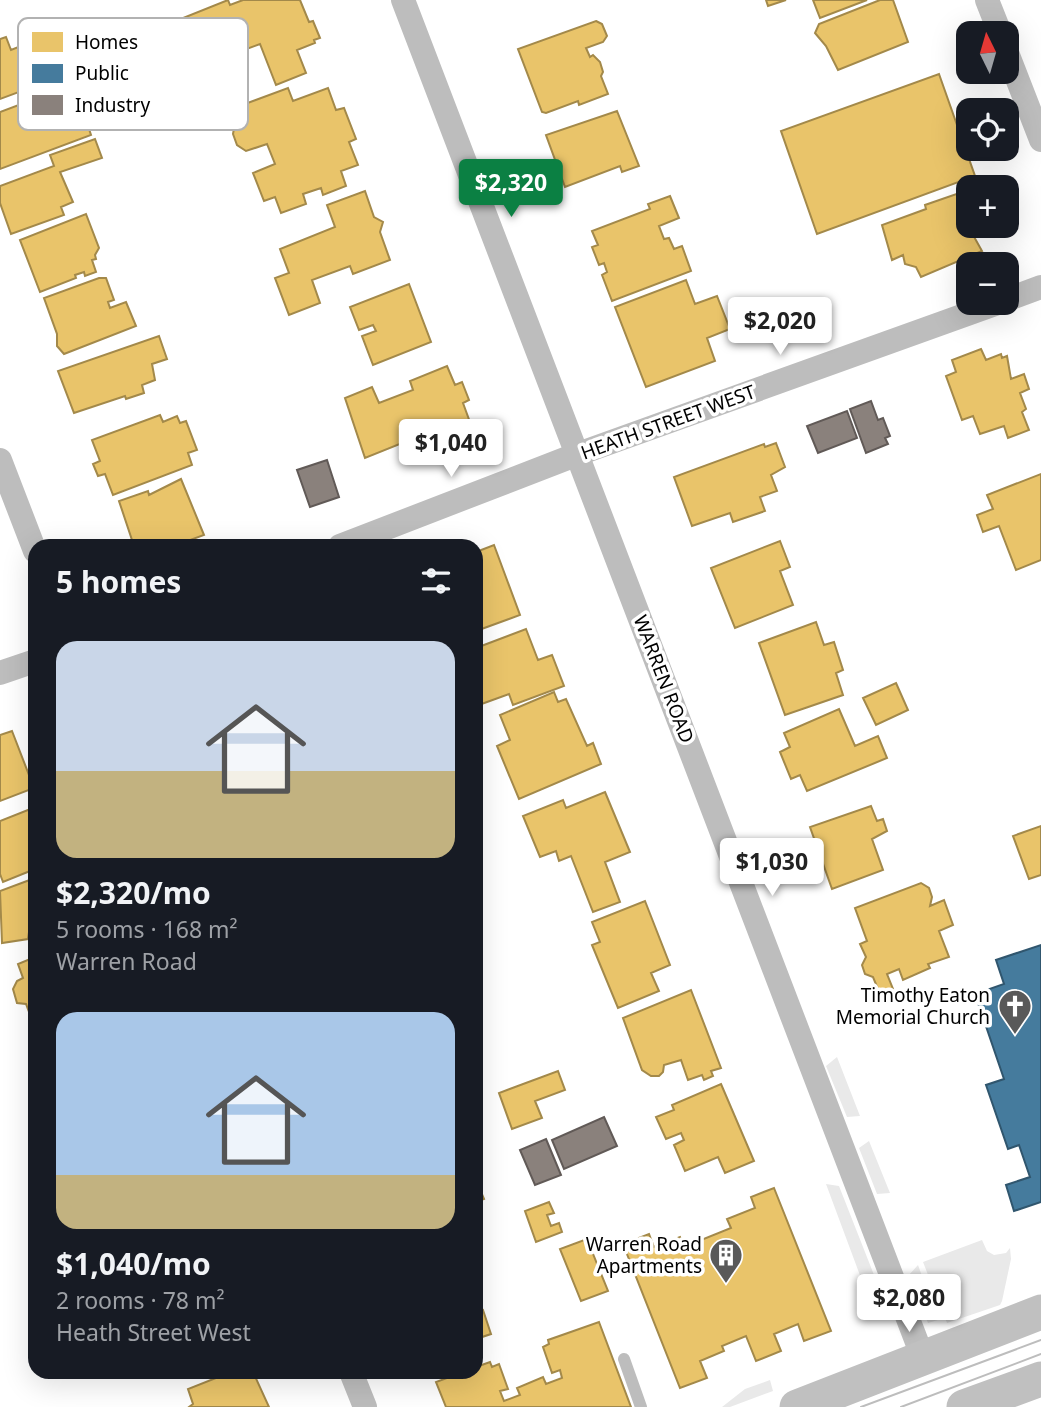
<!DOCTYPE html>
<meta charset="utf-8">
<style>
:root{--surface:#171b24;--page:#20242c;--text:#f1f3f6;--muted:#9ea1a6;--accent:#0b8043}
body{margin:0;font-family:"Noto Sans",sans-serif;background:var(--page);color:var(--text);height:100vh;display:flex;flex-direction:column;font-size:26px;white-space:nowrap}
*{box-sizing:border-box;margin:0}
p{font-size:23px;color:var(--muted)}
.icon{flex:none;width:38px;height:38px;fill:none;stroke:currentColor;stroke-width:2;stroke-linecap:round;stroke-linejoin:round}
.map{position:relative;flex:1;overflow:hidden}
.side{position:absolute;left:28px;top:539px;width:455px;height:840px;display:flex;flex-direction:column;background:var(--surface);border-radius:21px;box-shadow:0 7px 28px #0002}
.side>*{flex:none}
.needle{width:46px;rotate:355deg}
.buttons{position:absolute;left:956px;top:21px;display:grid;gap:14px}
.buttons a{display:grid;place-items:center;width:63px;height:63px;border-radius:14px;background:var(--surface);box-shadow:0 7px 28px #0002;font-size:35px}
.price{position:absolute;translate:-50% -60px;padding:0 16px;border-radius:7px;background:#fff;color:#222;font-size:23px;line-height:46px;filter:drop-shadow(0 2px 4px #0008)}
.price::after{content:'';position:absolute;left:50%;top:42px;width:21px;height:16px;margin-left:-10px;background:inherit;clip-path:polygon(0 0,100% 0,50% 100%)}
.price.current{background:var(--accent);color:#fff}
ul{padding:0;list-style:none}
li{display:grid;align-content:center;gap:14px;height:371px;padding:0 28px}
li span{display:grid;place-items:center;height:217px;border-radius:21px;color:#555}
li>.icon{margin-inline-start:auto}
span .icon{width:126px;height:126px;fill:#fffc;stroke-width:1}
li b{font-size:30px}
h2{display:flex;justify-content:space-between;align-items:center;height:84px;padding:0 28px;font-size:30px}
.map>svg:first-child{display:block}
</style>
<div class="map">
<svg width="1041" height="1407" viewBox="0 0 1041 1407">
<rect width="100%" height="100%" fill="#fff"/>
<path fill="#e9e9e9" d="M837 1057 860 1116 847 1117 826 1066Z
M869 1141 890 1193 877 1194 859 1148Z
M826 1184 839 1186 887 1308 874 1313Z
M982 1240 987 1251 994 1255 1006 1253 1010 1248 1011 1259 1002 1301 1000 1305 947 1323 923 1262Z
M918 1265 938 1320 928 1323 908 1276Z
M770 1380 773 1391 730 1407H722L745 1389Z"/>
<path fill="#e9c46a" stroke="#a3894a" stroke-width="2" d="M228 0 230 5 243 0H300L309 22 313 21 320 38 314 40 315 43 297 50 306 73 276 85 260 44 244 50 241 41 234 44 232 41 173 65 158 28Z
M766 0H786L768 6Z
M813 0H867L820 18Z
M880 0H893L908 42 838 70 826 46 815 33 819 24Z
M596 21 602 24 607 36 603 42 586 48 590 57 593 55 600 62 603 72 601 76 608 94 579 105 578 101 546 113 542 112 518 49Z
M6 37 11 50 31 42 46 82 0 99V39Z
M939 74 975 176 817 234 781 131Z
M288 88 293 101 328 88 336 110 344 108 356 139 349 142 358 165 341 171 346 186 323 195 321 188 303 194 306 204 281 213 275 197 264 201 253 173 275 164 267 144 246 151 237 145 233 134 235 123 247 118 242 105Z
M61 89 70 115 83 111 91 135 0 169V112Z
M617 111 639 166 622 172 620 166 565 187 546 135Z
M95 139 102 158 60 172 73 202 61 207 64 215 11 234 0 203V186L54 166 50 155Z
M365 191 374 217 383 222 380 232 390 260 353 274 350 266 312 280 320 303 289 315 275 278 289 273 280 249 335 227 327 205Z
M965 191 968 226 982 251 921 277 916 267 905 264 903 255 892 260 882 225 926 209 925 205Z
M670 196 679 218 659 226 664 239 669 238 674 249 682 246 691 271 612 301 602 275 607 272 604 263 599 265 592 247 598 245 592 231 650 209 648 204Z
M86 214 99 248 95 255 96 259 92 260 96 272 85 276 84 272 75 275 76 278 40 292 20 240Z
M99 278H106L114 300 108 302 110 308 126 302 136 326 64 354 57 346V334L44 298Z
M686 280 695 304 717 296 730 329 707 338 715 361 646 387 615 307Z
M409 284 431 342 373 365 362 336 376 331 373 325 359 330 350 307Z
M159 336 167 359 152 364 155 380 142 385 144 393 126 399 125 396 74 413 58 371Z
M981 349 986 360 1001 354 1002 358 1007 356 1011 379 1024 374 1029 389 1020 393 1026 409 1022 412 1029 430 1008 438 1004 426 980 434 973 416 962 420 946 376 956 372 952 360Z
M447 366 455 385 462 382 469 400 463 403 471 425 450 434 455 446 429 456 424 443 405 451 402 443 365 458 345 398 372 387 379 403 413 390 410 381Z
M160 415 163 422 177 416 180 423 186 421 197 450 188 453 192 465 113 495 105 474 98 476 93 464 100 461 92 440Z
M776 443 785 467 771 475 777 491 760 497 765 511 733 522 730 513 692 526 674 477 764 444 765 447Z
M1041 474V560L1016 570 999 526 983 532 977 515 993 509 987 495Z
M181 479 204 535 174 546H134L119 501 148 491 149 495Z
M780 541 790 567 780 571 793 605 735 628 711 568Z
M494 545 520 615 476 631V552Z
M816 622 824 645 834 642 843 670 836 673 843 695 785 715 759 643Z
M526 629 538 660 552 655 564 686 513 705 509 694 476 706V648Z
M896 683 908 710 876 725 863 698Z
M554 692 558 702 566 699 587 746 593 743 601 764 519 799 497 746 510 740 500 715Z
M839 709 855 746 878 736 887 758 807 791 800 775 791 779 780 752 790 747 784 733Z
M12 731 34 788 0 801V735Z
M605 792 630 852 605 862 620 902 593 912 571 856 559 861 556 851 540 857 523 816 563 800 566 808Z
M871 806 877 821 883 819 887 831 872 839 883 870 832 889 810 827Z
M33 808 35 869 3 882 0 874V821Z
M1041 826V875L1029 879 1013 836Z
M35 878V929L29 932 28 939 2 943 0 891Z
M921 883 929 888 932 897 930 906 944 900 953 925 939 931 949 957 928 964 930 968 903 980 899 969 887 974 893 989 880 994 873 977 865 974 862 965 866 957 860 944 867 941 855 908Z
M645 901 670 965 651 973 659 991 618 1008 592 945 600 942 592 922Z
M35 957V1024L34 1025 26 1004 17 1003 13 989 17 981 23 978 18 964Z
M691 990 721 1068 711 1071 713 1076 704 1080 702 1075 688 1080 681 1060 664 1065 663 1072 659 1076H651L642 1070 623 1018Z
M558 1071 565 1090 535 1101 542 1118 512 1129 499 1093Z
M721 1084 754 1161 725 1173 718 1157 685 1171 674 1145 684 1140 681 1133 666 1139 656 1117 674 1110 672 1105Z
M476 1180 484 1199 476 1202Z
M774 1188 831 1331 804 1341 798 1324 774 1334 781 1351 756 1361 746 1336 722 1346 724 1351 700 1361 707 1378 680 1388 623 1244 649 1234 654 1247 680 1237 684 1247 731 1228 727 1219 755 1208 751 1197Z
M549 1202 554 1213 547 1215 551 1226 559 1223 562 1232 536 1242 525 1211Z
M587 1239 608 1291 581 1301 560 1249Z
M483 1310 491 1334 476 1339V1312Z
M599 1322 631 1407H446L436 1382 463 1372H476V1367L490 1362 492 1367 499 1364 508 1389 500 1391 504 1401 520 1395 517 1388 543 1377 546 1384 562 1378 560 1370 552 1373 543 1347 549 1344 548 1340Z
M231 1372H253L269 1407H189L193 1404 188 1389Z"/>
<path fill="#457b9d" stroke="#30566e" stroke-width="2" d="M1041 945V1202L1014 1211 1006 1185 1030 1177 1019 1145 1008 1149 986 1085 1004 1079 975 994 1004 984 996 960Z"/>
<path fill="#8a817c" stroke="#615a57" stroke-width="2" d="M871 401 878 420 883 418 890 436 885 438 888 444 866 453 850 409Z
M847 411 857 438 818 453 807 426Z
M327 460 339 497 310 507 297 470Z
M604 1117 617 1146 564 1169 552 1140Z
M546 1139 561 1175 535 1185 520 1150Z"/>
<g fill="none" stroke-linecap="round" stroke-linejoin="round">
<path stroke="#bdbdbd" stroke-width="12" d="M624 1359 641 1407"/>
<path stroke="#bdbdbd" stroke-width="24" d="M403 0 923 1358
M987 0 1000 33
M1006 50 1041 140
M1006 300 1041 287
M0 460 35 551
M340 546 578 454 998 303
M0 673 35 661
M351 1372 365 1407"/>
<path stroke="#c0c0c0" stroke-width="35" d="M797 1407 1041 1312
M964 1407 1041 1379"/>
<path stroke="#bdbdbd" stroke-width="2" d="M861 1407 1041 1340
M901 1407 1041 1354"/>
</g>
<defs>
<symbol id="church-pin" viewBox="-11 -11 22 30"><path d="M0 17L-7.5 6A9.5 9.5 0 1 1 7.5 6Z" fill="#595959" stroke="#fff"/><path d="M-1.2-6h2.4v3.5h3.3v2.4h-3.3V6h-2.4V-.1h-3.3v-2.4h3.3Z" fill="#fff"/></symbol>
<symbol id="building-pin" viewBox="-11 -11 22 30"><path d="M0 17L-7.5 6A9.5 9.5 0 1 1 7.5 6Z" fill="#595959" stroke="#fff"/><path d="M-4-6H4V6H1V3H-1V6H-4ZM-2.5-4.3h1.7v1.8h-1.7ZM.8-4.3h1.7v1.8H.8ZM-2.5-1h1.7V.8h-1.7ZM.8-1h1.7V.8H.8Z" fill="#fff"/></symbol>
</defs>
<g fill-rule="evenodd">
<use href="#church-pin" x="996" y="987" width="38" height="52"/>
<use href="#building-pin" x="707" y="1236" width="38" height="52"/>
</g>
<g text-anchor="middle" dominant-baseline="central" stroke-width="7" stroke-linejoin="round" paint-order="stroke">
<g font-size="19" fill="#000" stroke="#fff">
<text transform="translate(668 422) rotate(-20)">HEATH STREET WEST</text>
<text transform="translate(664 679) rotate(69)">WARREN ROAD</text>
</g>
<g font-size="19" fill="#000" stroke="#fff" text-anchor="end">
<text x="990" y="995">Timothy Eaton<tspan x="990" dy="22">Memorial Church</tspan></text>
<text x="702" y="1244">Warren Road<tspan x="702" dy="22">Apartments</tspan></text>
</g>
</g>
<rect x="18" y="18" width="230" height="112" rx="10" fill="#fff" stroke="#b2b2b2" stroke-width="2"/>
<rect x="32" y="32" width="31" height="20" fill="#e9c46a"/>
<rect x="32" y="64" width="31" height="19" fill="#457b9d"/>
<rect x="32" y="95" width="31" height="20" fill="#8a817c"/>
<g font-size="19" fill="#000">
<text x="75" y="49">Homes</text>
<text x="75" y="80">Public</text>
<text x="75" y="112">Industry</text>
</g>
</svg>
<div class="buttons">
<a><svg class="needle" viewBox="-14 -14 28 28"><path d="M0-13l5 13h-10z" fill="#e53935"/><path d="M0 13l5-13h-10z" fill="#9ea1a6"/></svg></a>
<a><svg class="icon" aria-label="locate" viewBox="0 0 24 24"><circle cx="12" cy="12" r="6"/><path d="M12 2v4M12 18v4M2 12h4M18 12h4"/></svg></a>
<a>+</a>
<a>−</a>
</div>
<b class="price current" style="left:511px;top:219px">$2,320</b>
<b class="price" style="left:780px;top:357px">$2,020</b>
<b class="price" style="left:451px;top:479px">$1,040</b>
<b class="price" style="left:772px;top:898px">$1,030</b>
<b class="price" style="left:909px;top:1334px">$2,080</b>
<section class="side">
<h2>5 homes<svg class="icon" aria-label="filters" viewBox="0 0 24 24"><path d="M4 7h16M4 17h16"/><circle cx="9" cy="7" r="2"/><circle cx="15" cy="17" r="2"/></svg></h2>
<ul>
<li><span style="background:linear-gradient(#c9d6e8 60%,#c2b280 0)"><svg class="icon" aria-label="home" viewBox="0 0 24 24"><path d="M3 11l9-7 9 7M6 9v11h12V9"/></svg></span><div><b>$2,320/mo</b><p>5 rooms · 168 m²</p><p>Warren Road</p></div></li>
<li><span style="background:linear-gradient(#a9c7e8 75%,#c2b280 0)"><svg class="icon" aria-label="home" viewBox="0 0 24 24"><path d="M3 11l9-7 9 7M6 9v11h12V9"/></svg></span><div><b>$1,040/mo</b><p>2 rooms · 78 m²</p><p>Heath Street West</p></div></li>
</ul>
</section>
</div>
